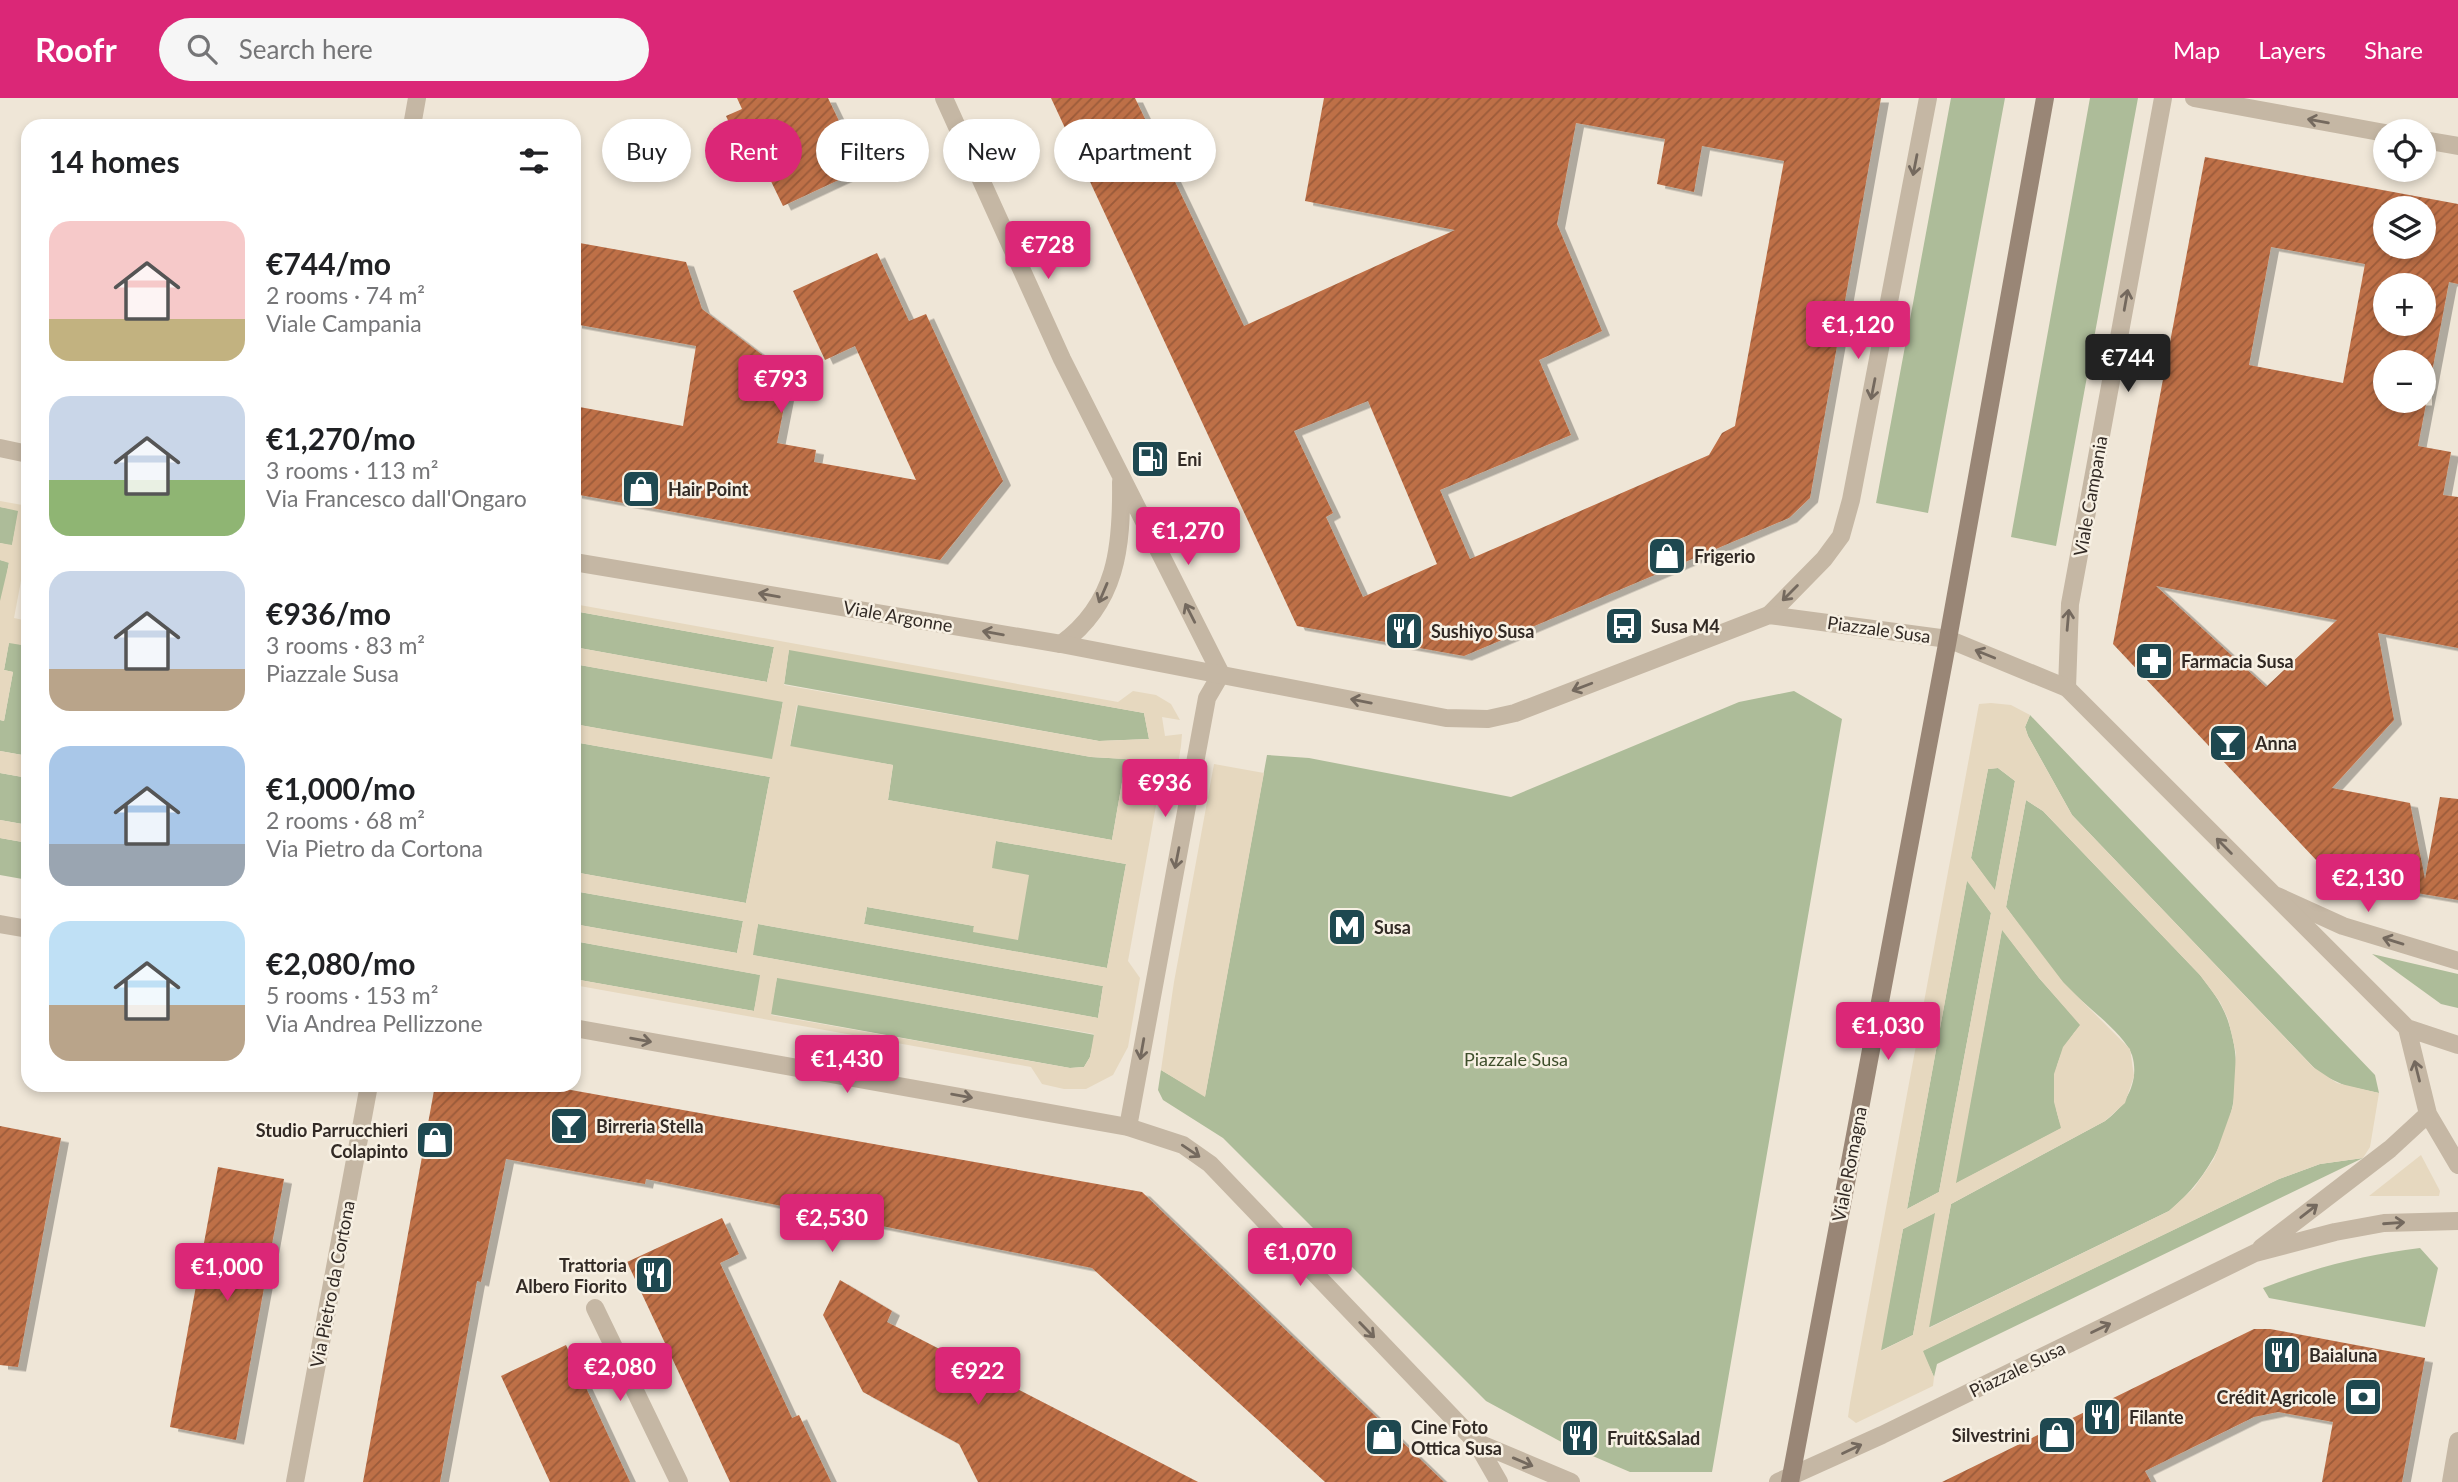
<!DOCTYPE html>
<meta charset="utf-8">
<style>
:root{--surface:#fff;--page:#f6f6f6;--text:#202124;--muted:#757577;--accent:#db2777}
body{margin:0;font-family:Lato,sans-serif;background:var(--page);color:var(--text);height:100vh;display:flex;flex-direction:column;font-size:26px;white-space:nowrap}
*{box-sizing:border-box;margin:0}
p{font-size:23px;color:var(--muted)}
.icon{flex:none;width:38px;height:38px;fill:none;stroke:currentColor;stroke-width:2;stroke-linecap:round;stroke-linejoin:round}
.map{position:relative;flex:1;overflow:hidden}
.drawer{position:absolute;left:21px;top:21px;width:560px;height:973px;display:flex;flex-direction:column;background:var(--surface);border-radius:21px;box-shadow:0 4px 10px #0003}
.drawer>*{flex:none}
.banner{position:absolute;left:602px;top:21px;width:665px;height:63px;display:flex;gap:14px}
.buttons{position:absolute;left:2373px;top:21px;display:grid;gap:14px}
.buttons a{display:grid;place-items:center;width:63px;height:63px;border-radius:50%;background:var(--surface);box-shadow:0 4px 10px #0003;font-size:35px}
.price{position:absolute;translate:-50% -60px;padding:0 16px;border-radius:7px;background:var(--accent);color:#fff;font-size:23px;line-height:46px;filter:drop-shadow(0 2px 4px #0008)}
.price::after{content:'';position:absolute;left:50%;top:42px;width:21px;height:16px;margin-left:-10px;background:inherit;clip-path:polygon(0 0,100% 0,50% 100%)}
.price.active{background:#222;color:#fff}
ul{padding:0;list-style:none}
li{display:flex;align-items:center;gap:21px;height:175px;padding:0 28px}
li span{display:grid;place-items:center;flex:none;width:196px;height:140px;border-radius:21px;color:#555}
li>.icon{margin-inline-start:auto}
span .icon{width:84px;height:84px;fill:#fffc;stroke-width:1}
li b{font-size:30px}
h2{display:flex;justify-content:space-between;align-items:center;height:84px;padding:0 28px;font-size:30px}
.chip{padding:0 24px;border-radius:32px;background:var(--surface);box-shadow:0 4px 10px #0003;font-size:24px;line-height:63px}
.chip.active{background:var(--accent);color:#fff}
header{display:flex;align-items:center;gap:42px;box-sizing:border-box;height:98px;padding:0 35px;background:var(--accent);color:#fff}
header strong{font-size:33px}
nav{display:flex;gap:38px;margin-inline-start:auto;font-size:24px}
.search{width:490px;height:63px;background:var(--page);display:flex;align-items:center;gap:18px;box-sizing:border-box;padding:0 24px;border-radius:38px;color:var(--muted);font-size:26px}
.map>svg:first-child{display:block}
</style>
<header>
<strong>Roofr</strong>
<div class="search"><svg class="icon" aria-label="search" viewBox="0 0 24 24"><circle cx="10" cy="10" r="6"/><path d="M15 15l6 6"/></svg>Search here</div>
<nav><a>Map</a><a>Layers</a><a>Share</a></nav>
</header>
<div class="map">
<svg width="2458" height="1384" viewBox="0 0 2458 1384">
<defs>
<pattern id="building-hatch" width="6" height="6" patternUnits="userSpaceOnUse" patternTransform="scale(1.75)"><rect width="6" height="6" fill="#be6f46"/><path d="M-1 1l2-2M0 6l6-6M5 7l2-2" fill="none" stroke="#9b5b3a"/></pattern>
<filter id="shadow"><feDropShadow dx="8" dy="4.5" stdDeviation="0" flood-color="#0004"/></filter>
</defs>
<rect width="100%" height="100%" fill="#efe6d7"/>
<path fill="#adbc99" d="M1951 0H2005L1928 415 1876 405Z
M2090 0H2138L2056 448 2011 439Z
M0 409 19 412 12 448 0 445Z
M0 462 9 464 2 504 0 503Z
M574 513 774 549 767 584 574 549Z
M9 544 28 548V658L0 653V622L4 623 13 574 4 572Z
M789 551 1144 615 1149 641 1099 643 784 586Z
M574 566 783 603 773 662 574 626Z
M1794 593 1842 621 1712 1374H1630L1567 1347 1486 1303 1223 1040 1163 1002 1158 992 1161 972 1205 998 1267 657 1309 660 1511 699 1739 604Z
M798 606 1091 659 1126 661 1112 742 888 702 893 667 790 649Z
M2030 617 2375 977 2379 995 2346 988 2320 976 2072 717 2028 638 2025 629Z
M574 644 770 679 746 805 574 774Z
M1998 670 2015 683 1995 793 1971 760 1988 671Z
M0 675 28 680V727L0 722Z
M2026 702 2043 713 2200 877C2211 891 2222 905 2228 923 2251 990 2224 1069 2169 1113L1928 1230 1951 1106 2105 1023C2126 1008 2140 983 2132 957 2125 936 2082 905 2065 887 2044 862 2025 836 2006 809Z
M0 740 28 745V782L0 777Z
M996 743 1126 766 1107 870 864 826 867 809 974 828 973 834Z
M1967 782 1991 815 1939 1094 1907 1111Z
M574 793 743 823 737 855 574 826Z
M758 826 1103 888 1098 920 752 857Z
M2002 831 2039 880 2081 927C2053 957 2047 992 2062 1030L1955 1086Z
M574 843 761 877 754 913 574 881Z
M2372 856 2458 876V910L2441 906Z
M777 879 1095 937 1090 959 1084 969 1070 970 770 916Z
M2363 1060 1937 1266 1934 1279 1922 1253 2279 1081 2320 1066Z
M1936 1114 1913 1237 1880 1253 1903 1131Z
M2420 1150 2438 1170 2425 1229 2269 1200 2263 1190C2316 1169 2364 1157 2420 1150Z"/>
<path fill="#e6d8bf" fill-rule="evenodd" d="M0 403 28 408V468L24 467 14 520 28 523V548L9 545 4 572 13 574 4 623 0 622V503L9 465 0 462V445L12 447 18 413 0 409Z
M574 506 1118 604 1133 593 1156 597 1171 606 1180 622 1162 619 1165 638 1182 636 1181 648 1174 690 1157 702 1128 863 1140 880 1128 949 1113 977 1086 991H1064L1042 986 1031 969 574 887V881L754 913 760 877 574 843V826L737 855 743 823 574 793V774L746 805 770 679 574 644V626L772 661 783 604 574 566V549L767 584 774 549 574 513ZM789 552 1144 615 1149 641 1099 643 784 587ZM797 607 1091 659 1126 661 1112 742 888 702 893 667 790 648ZM996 743 1126 766 1107 870 864 826 867 809 974 828 973 834 1018 842 1029 777 992 770ZM758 826 1103 888 1098 920 753 857ZM777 880 1094 936 1090 959 1084 969 1070 970 771 917Z
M1991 605 2011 607 2030 617 2025 629 2028 638 2072 717 2313 969 2337 985 2379 995 2370 1049 2363 1060 2320 1066 2279 1081 1923 1253 1934 1279 1933 1288 1856 1325 1848 1319 1850 1305 1979 606ZM1998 670 2015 683 1995 792 1971 760 1988 671ZM2026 702 2043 713 2200 877 2220 904 2228 921 2236 955 2233 1008 2214 1061 2194 1090 2169 1113 1929 1230 1951 1106 2105 1023 2125 1005 2134 978 2130 951 2063 884 2006 809ZM1967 783 1991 815 1939 1094 1907 1111ZM2002 832 2039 880 2080 927 2063 949 2054 976V1004L2061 1030 1956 1085ZM1935 1115 1913 1237 1881 1253 1903 1131Z
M0 653 28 658V680L0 675Z
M1214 666 1264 675 1205 999 1161 972 1174 884Z
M0 722 28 727V745L0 740Z
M2421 1057 2440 1093 2439 1098H2369Z"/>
<path fill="url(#building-hatch)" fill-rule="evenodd" filter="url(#shadow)" d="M737 0H828L862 71 783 108 766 73 754 79 726 18 742 11Z
M1051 0H1135L1244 228 1455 132 1305 103 1324 0H1881L1810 400 1789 420 1464 558 1297 528ZM1576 25 1665 41 1657 86 1694 94 1702 48 1784 63 1735 328 1722 335 1709 357 1470 461 1440 392 1571 337 1539 262 1602 233 1557 126ZM1368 303 1437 466 1363 499 1326 419 1333 415 1294 333Z
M2205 59 2458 106V186L2449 184 2418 348 2451 354 2443 397 2458 399V550L2378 535 2394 622 2332 690 2410 705 2425 781 2440 699 2458 701V802L2334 781 2113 546ZM2385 110H2424V149H2385ZM2271 149 2365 166 2343 285 2249 267ZM2385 187H2424V226H2385ZM2385 264H2424V303H2385ZM2156 488 2337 522 2266 589Z
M574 144 686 164 702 211 790 278 777 345 816 352 814 364 916 382 855 248 825 262 793 193 877 155 909 223 926 216 1003 383 940 462 574 396V308L683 328 696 248 574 226Z
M435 987H543L1142 1094 1444 1384H1325L1092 1170 646 1081 645 1086 506 1061 481 1184 477 1183 440 1384H363Z
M0 1028 61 1040 18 1269 0 1267Z
M218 1069 284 1081 236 1342 170 1329Z
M722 1120 739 1156 720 1165 792 1320 799 1317 831 1384H730L627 1164Z
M840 1182 892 1213 887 1224 1198 1384H978L959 1346 863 1294 823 1217Z
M2254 1231H2270L2425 1260 2402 1384H2322L2333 1324 2278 1314 2254 1319 2145 1373 2151 1384H1942Z
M566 1247 630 1384H550L501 1278Z"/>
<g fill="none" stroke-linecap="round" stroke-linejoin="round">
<path stroke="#c5b7a4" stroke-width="18" d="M944 0 1062 261 1221 576 1207 600 1128 1029
M2194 0 2385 35
M412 28 417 0
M2424 42 2458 48
M1769 517 1824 461 1841 438 1851 402 1928 0
M1061 546C1117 505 1122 449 1121 384
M2067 590 2070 506 2163 0
M2277 798 2343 828 2458 863
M595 1210 679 1384
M295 1384 369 987"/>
<path stroke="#c5b7a4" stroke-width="18" d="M0 350 28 356
M574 464 1061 546 1446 620 1488 621 1515 615 1769 517 1948 541 2067 590 2407 930 2428 1016 2458 1067
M0 826 28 831
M574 930 1128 1029 1183 1047 1210 1066 1476 1344 1499 1384
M2407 930 2458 947
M2261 1150 2390 1051 2428 1016
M1476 1344 1571 1384
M1778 1384 1882 1337 2255 1155 2335 1134 2384 1125 2458 1123
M2451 1384 2458 1343"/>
<path stroke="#998676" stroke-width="18" d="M1790 1384 1948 541 2045 0"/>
</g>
<defs><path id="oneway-shaft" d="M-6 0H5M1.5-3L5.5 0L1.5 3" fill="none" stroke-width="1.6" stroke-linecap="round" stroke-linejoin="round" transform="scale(1.75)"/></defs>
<g stroke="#74695e">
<use href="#oneway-shaft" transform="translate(2318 23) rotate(-170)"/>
<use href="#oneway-shaft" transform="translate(1915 67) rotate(101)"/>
<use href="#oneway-shaft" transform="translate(2126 202) rotate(-80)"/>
<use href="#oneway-shaft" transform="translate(1873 291) rotate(101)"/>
<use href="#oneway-shaft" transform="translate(1103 495) rotate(113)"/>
<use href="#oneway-shaft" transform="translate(1790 495) rotate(135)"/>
<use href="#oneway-shaft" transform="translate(769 497) rotate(-170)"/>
<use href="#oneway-shaft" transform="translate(1190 515) rotate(-117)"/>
<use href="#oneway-shaft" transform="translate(2068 522) rotate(-85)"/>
<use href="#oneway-shaft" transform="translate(993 535) rotate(-170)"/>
<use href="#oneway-shaft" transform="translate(1985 556) rotate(-158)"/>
<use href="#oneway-shaft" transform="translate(1582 589) rotate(159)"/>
<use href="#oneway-shaft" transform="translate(1361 603) rotate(-169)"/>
<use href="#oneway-shaft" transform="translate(2224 748) rotate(-135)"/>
<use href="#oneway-shaft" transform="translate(1177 760) rotate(101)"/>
<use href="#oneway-shaft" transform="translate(2393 843) rotate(-163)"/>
<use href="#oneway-shaft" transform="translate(641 942) rotate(10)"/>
<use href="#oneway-shaft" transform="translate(1142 951) rotate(100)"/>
<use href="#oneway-shaft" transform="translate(2417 973) rotate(-104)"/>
<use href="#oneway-shaft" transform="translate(962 998) rotate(10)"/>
<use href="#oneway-shaft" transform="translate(1191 1053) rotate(34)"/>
<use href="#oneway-shaft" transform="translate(2309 1113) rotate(-38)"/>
<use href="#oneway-shaft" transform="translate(2394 1125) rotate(-4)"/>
<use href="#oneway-shaft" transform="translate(2101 1230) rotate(-26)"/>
<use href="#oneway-shaft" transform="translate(1367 1232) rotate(46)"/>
<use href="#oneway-shaft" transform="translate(1852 1351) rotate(-25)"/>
<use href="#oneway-shaft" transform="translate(1523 1364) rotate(23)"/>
</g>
<defs>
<symbol id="fuel-square" viewBox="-11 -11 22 22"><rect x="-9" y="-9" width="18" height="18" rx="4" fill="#1e4850" stroke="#f7f0e3"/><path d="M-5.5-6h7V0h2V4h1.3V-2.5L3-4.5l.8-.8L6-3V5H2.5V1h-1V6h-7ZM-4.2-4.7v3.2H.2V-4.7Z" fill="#fff"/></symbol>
<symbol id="shop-square" viewBox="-11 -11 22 22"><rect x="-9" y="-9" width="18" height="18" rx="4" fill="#1e4850" stroke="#f7f0e3"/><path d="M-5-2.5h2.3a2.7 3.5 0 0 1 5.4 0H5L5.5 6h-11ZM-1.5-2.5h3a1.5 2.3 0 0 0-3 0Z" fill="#fff"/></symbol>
<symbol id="bus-square" viewBox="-11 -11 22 22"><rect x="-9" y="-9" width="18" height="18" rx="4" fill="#1e4850" stroke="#f7f0e3"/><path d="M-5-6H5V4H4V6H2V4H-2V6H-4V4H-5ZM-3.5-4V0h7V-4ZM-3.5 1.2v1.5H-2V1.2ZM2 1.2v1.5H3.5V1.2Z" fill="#fff"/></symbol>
<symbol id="restaurant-square" viewBox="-11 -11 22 22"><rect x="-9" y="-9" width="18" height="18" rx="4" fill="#1e4850" stroke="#f7f0e3"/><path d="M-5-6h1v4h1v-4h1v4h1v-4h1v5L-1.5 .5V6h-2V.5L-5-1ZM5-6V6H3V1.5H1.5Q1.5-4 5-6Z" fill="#fff"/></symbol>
<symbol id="pharmacy-square" viewBox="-11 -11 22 22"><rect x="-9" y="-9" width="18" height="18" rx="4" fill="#1e4850" stroke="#f7f0e3"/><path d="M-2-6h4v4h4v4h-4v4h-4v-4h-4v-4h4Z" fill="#fff"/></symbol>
<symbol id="bar-square" viewBox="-11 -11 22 22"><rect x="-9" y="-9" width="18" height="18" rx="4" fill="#1e4850" stroke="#f7f0e3"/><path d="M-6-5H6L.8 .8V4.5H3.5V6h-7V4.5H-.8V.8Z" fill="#fff"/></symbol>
<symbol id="metro-square" viewBox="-11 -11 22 22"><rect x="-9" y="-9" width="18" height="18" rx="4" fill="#1e4850" stroke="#f7f0e3"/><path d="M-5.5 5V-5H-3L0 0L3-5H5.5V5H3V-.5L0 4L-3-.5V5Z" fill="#fff"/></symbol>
<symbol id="bank-square" viewBox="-11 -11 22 22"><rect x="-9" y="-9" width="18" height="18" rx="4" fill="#1e4850" stroke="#f7f0e3"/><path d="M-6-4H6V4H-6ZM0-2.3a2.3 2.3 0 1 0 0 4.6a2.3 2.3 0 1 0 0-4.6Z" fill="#fff"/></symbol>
</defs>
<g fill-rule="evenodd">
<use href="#fuel-square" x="1128" y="339" width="44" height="44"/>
<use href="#shop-square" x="619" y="369" width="44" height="44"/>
<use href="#shop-square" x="1645" y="436" width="44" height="44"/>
<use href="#bus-square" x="1602" y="506" width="44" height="44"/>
<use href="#restaurant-square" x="1382" y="511" width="44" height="44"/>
<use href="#pharmacy-square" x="2132" y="541" width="44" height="44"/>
<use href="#bar-square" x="2206" y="623" width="44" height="44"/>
<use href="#metro-square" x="1325" y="807" width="44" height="44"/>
<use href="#bar-square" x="547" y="1006" width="44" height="44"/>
<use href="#shop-square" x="413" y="1020" width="44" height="44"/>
<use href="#restaurant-square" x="632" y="1155" width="44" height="44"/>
<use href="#restaurant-square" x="2260" y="1235" width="44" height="44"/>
<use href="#bank-square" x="2341" y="1277" width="44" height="44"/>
<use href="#restaurant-square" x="2080" y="1297" width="44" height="44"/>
<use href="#shop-square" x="2035" y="1315" width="44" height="44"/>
<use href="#shop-square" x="1362" y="1317" width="44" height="44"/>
<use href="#restaurant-square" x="1558" y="1318" width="44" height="44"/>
</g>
<g text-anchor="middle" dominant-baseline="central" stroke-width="5" stroke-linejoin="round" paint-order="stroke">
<g font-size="18" font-weight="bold" fill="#322a25" stroke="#f7f0e3" text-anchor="start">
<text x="1177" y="361">Eni</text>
<text x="668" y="391">Hair Point</text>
<text x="1694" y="458">Frigerio</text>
<text x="1651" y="528">Susa M4</text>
<text x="1431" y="533">Sushiyo Susa</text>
<text x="2181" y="563">Farmacia Susa</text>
<text x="2255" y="645">Anna</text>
<text x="1374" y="829">Susa</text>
<text x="596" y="1028">Birreria Stella</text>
<text x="408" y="1032" text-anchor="end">Studio Parrucchieri<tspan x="408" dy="21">Colapinto</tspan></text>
<text x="627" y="1167" text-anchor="end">Trattoria<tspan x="627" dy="21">Albero Fiorito</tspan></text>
<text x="2309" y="1257">Baialuna</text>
<text x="2336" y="1299" text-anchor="end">Crédit Agricole</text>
<text x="2129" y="1319">Filante</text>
<text x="1411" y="1329">Cine Foto<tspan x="1411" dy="21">Ottica Susa</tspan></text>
<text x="2030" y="1337" text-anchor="end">Silvestrini</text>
<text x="1607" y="1340">Fruit&amp;Salad</text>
</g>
<g font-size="18" fill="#322a25" stroke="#f7f0e3">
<text transform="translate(2090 398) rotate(-80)">Viale Campania</text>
<text transform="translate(898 518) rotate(10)">Viale Argonne</text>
<text transform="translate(1879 531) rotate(8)">Piazzale Susa</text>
<text transform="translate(1849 1066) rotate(-79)">Viale Romagna</text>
<text transform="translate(332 1186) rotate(-79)">Via Pietro da Cortona</text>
<text transform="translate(2017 1271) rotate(-26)">Piazzale Susa</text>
</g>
<g font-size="18" fill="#3e4e2b" stroke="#f7f0e3">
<text x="1516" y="961">Piazzale Susa</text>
</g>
</g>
</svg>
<div class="buttons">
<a><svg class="icon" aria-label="locate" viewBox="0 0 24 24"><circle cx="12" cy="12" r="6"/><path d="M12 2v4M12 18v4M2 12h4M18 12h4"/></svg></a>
<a><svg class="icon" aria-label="layers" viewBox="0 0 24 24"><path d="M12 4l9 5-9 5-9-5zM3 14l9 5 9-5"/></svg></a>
<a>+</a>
<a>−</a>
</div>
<b class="price" style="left:1048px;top:183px">€728</b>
<b class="price" style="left:1858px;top:263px">€1,120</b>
<b class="price active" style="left:2128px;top:296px">€744</b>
<b class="price" style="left:781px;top:317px">€793</b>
<b class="price" style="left:1188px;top:469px">€1,270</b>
<b class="price" style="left:1165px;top:721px">€936</b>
<b class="price" style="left:2368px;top:816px">€2,130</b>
<b class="price" style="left:1888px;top:964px">€1,030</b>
<b class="price" style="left:847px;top:997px">€1,430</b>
<b class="price" style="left:832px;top:1156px">€2,530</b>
<b class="price" style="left:1300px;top:1190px">€1,070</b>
<b class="price" style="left:227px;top:1205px">€1,000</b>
<b class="price" style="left:620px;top:1305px">€2,080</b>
<b class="price" style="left:978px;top:1309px">€922</b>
<div class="banner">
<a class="chip">Buy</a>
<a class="chip active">Rent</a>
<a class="chip">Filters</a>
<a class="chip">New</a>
<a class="chip">Apartment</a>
</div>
<section class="drawer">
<h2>14 homes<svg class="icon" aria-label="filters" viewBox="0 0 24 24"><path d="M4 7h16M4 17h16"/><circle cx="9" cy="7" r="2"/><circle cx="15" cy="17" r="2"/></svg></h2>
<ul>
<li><span style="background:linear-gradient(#f6c9c9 70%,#c2b280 0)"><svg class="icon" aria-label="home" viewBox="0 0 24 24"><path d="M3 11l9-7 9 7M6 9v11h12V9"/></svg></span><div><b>€744/mo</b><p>2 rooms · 74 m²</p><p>Viale Campania</p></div></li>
<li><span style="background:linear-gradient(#c9d6e8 60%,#8fb573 0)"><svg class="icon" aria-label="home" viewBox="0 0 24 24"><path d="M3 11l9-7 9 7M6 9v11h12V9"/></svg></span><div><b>€1,270/mo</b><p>3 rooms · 113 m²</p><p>Via Francesco dall'Ongaro</p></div></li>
<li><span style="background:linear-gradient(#c9d6e8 70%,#b9a48a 0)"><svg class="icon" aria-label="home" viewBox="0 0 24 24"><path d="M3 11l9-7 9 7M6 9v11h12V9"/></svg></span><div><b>€936/mo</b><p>3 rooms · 83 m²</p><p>Piazzale Susa</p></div></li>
<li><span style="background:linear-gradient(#a9c7e8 70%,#9aa5b1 0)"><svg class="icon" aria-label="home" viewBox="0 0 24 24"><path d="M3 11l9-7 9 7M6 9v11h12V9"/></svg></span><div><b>€1,000/mo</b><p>2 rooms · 68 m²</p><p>Via Pietro da Cortona</p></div></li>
<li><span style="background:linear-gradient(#bfe0f5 60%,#b9a48a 0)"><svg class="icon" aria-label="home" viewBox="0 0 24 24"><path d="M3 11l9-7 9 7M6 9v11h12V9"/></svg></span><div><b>€2,080/mo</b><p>5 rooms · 153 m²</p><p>Via Andrea Pellizzone</p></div></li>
</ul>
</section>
</div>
